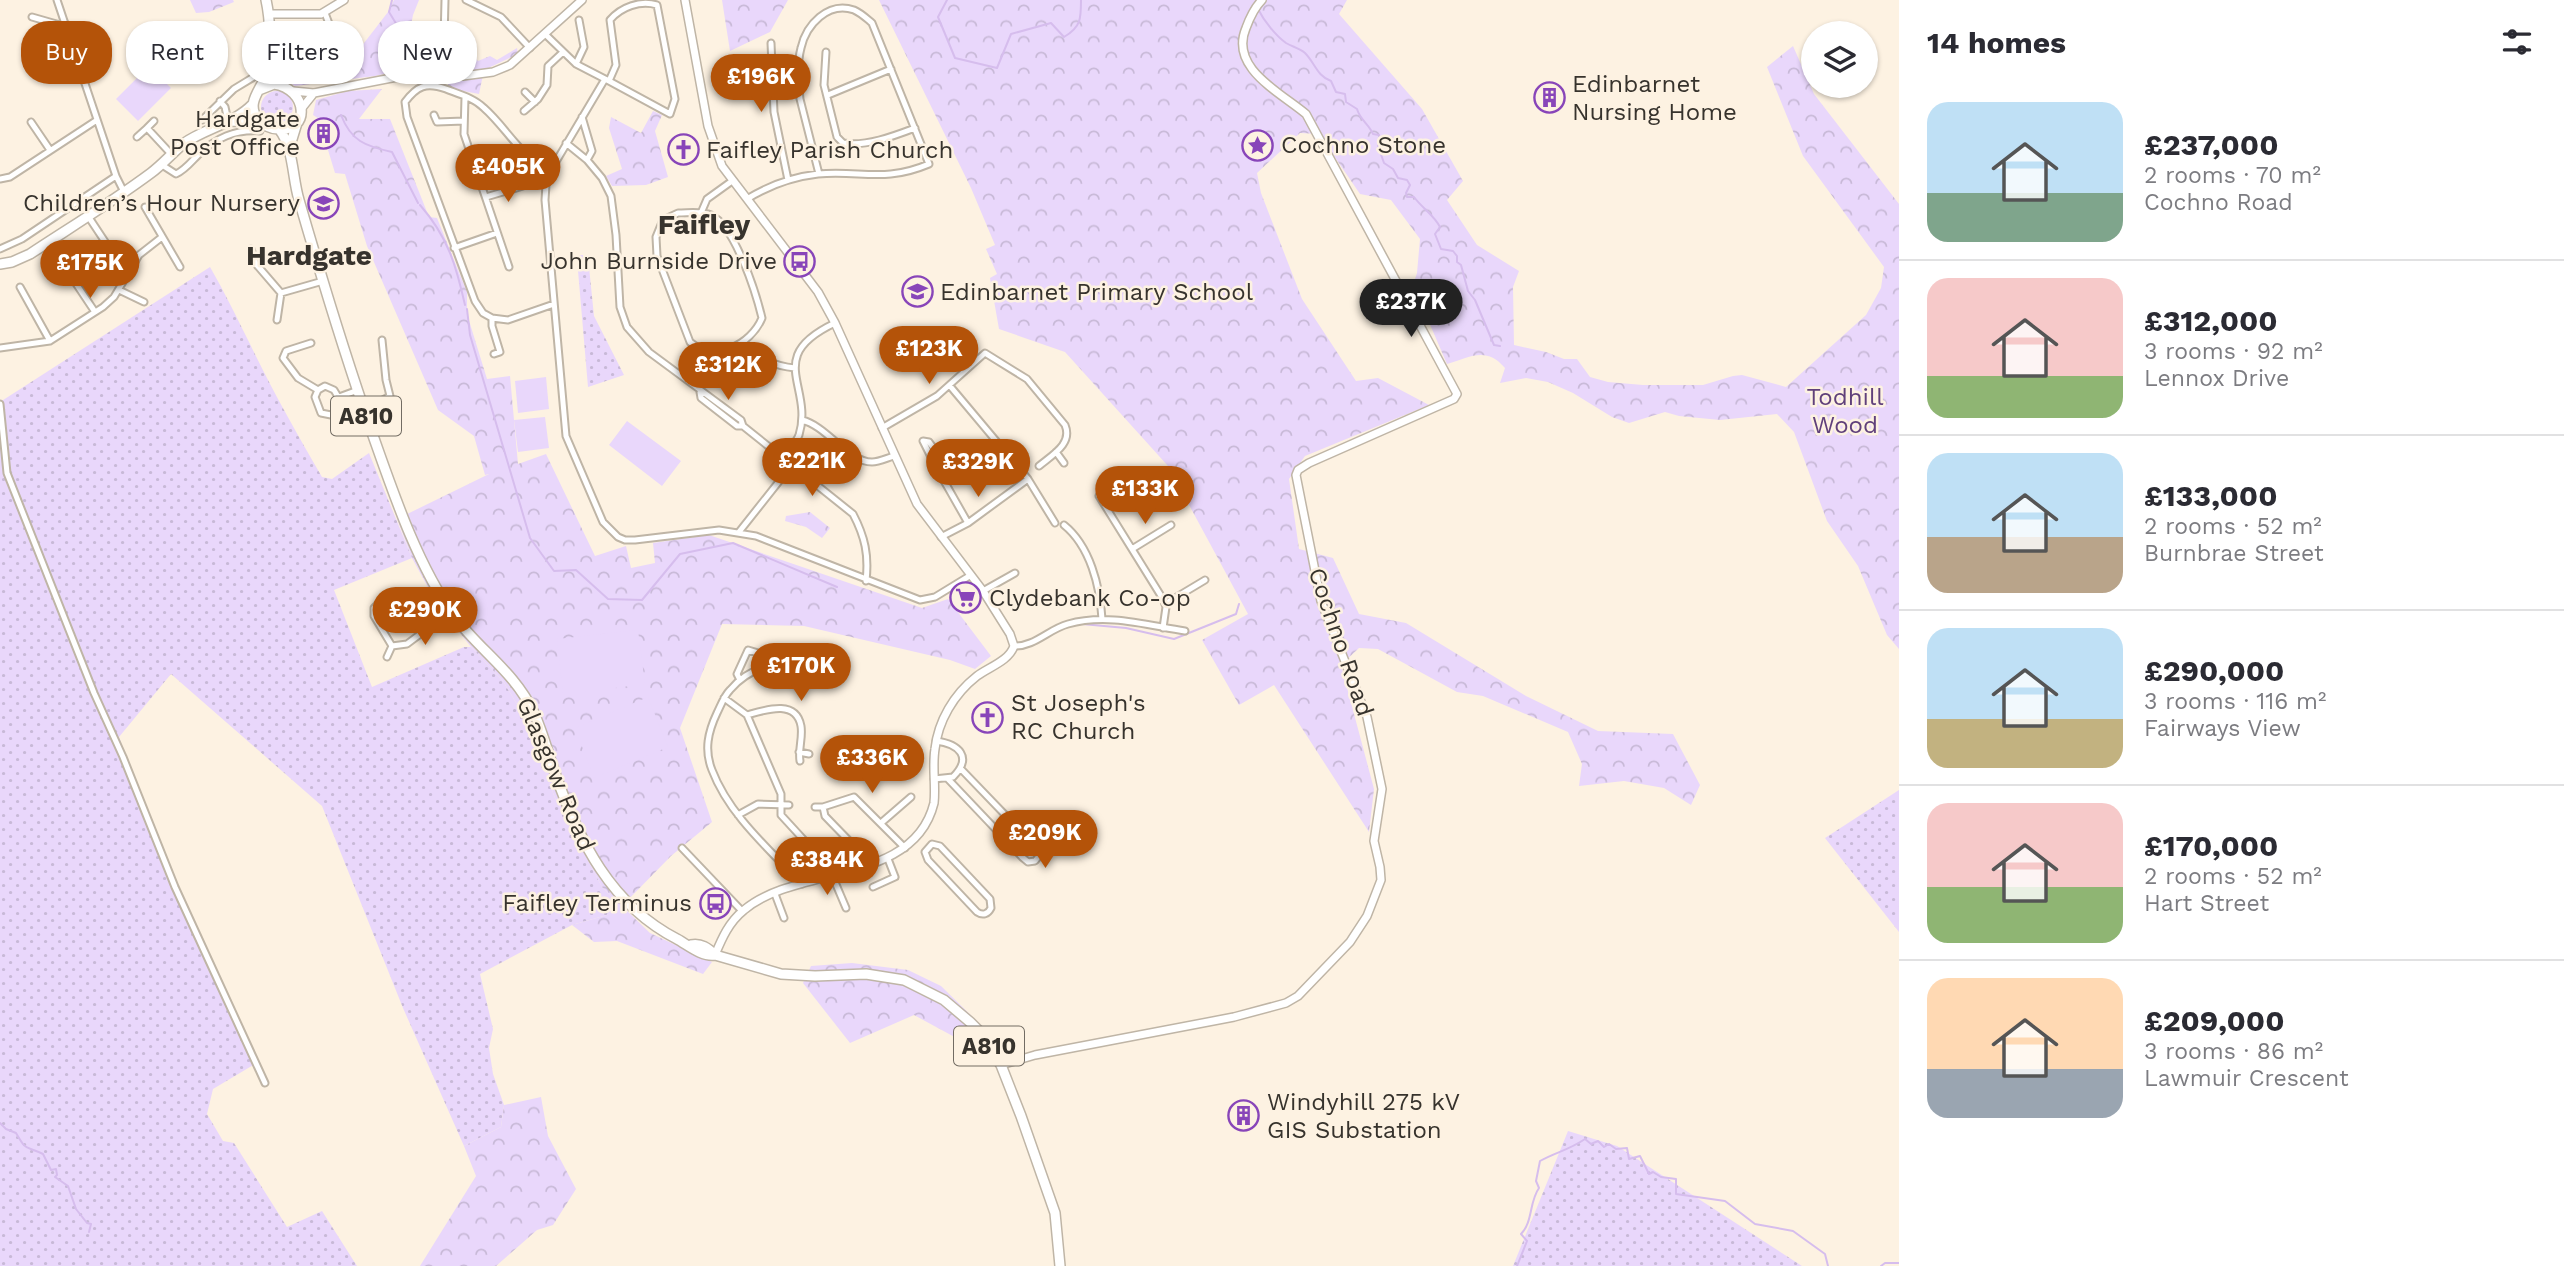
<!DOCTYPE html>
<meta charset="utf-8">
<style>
:root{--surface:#fff;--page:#f2f2f3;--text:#2b2b33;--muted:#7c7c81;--line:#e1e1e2;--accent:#b45309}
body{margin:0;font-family:"Work Sans",sans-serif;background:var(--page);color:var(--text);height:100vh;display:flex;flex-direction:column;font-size:26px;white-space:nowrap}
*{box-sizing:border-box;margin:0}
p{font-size:23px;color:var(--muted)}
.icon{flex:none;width:38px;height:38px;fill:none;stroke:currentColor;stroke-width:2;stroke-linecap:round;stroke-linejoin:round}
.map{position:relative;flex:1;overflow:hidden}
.details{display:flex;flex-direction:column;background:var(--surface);width:665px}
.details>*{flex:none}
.hud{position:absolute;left:21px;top:21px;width:665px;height:63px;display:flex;gap:14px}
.buttons{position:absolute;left:1801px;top:21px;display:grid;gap:14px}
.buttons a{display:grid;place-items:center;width:77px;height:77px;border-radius:50%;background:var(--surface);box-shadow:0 2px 5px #0004;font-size:35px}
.price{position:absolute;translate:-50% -60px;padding:0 16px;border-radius:24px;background:var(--accent);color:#fff;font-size:23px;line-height:46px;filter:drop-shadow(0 2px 4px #0008)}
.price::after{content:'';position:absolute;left:50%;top:42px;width:21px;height:16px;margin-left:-10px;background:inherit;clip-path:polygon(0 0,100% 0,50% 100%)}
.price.selected{background:#222;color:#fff}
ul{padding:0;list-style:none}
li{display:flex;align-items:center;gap:21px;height:175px;padding:0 28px}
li+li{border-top:2px solid var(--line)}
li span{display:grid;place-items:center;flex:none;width:196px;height:140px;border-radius:21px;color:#555}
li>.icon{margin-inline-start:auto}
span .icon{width:84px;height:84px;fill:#fffc;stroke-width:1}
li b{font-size:30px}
h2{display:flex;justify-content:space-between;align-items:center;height:84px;padding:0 28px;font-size:30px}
.chip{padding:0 24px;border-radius:28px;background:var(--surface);box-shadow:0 2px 5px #0004;font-size:24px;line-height:63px}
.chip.selected{background:var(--accent);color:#fff}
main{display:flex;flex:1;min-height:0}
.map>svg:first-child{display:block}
</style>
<main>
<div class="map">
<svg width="1899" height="1266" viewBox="0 0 1899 1266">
<defs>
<pattern id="grass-dots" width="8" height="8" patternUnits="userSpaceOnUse" patternTransform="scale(1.75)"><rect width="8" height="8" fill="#e9d7fb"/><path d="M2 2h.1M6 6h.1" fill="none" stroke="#c8b9d7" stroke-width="1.8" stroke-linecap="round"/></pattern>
<pattern id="forest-crowns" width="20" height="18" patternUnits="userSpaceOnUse" patternTransform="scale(1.75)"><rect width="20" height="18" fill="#e9d7fb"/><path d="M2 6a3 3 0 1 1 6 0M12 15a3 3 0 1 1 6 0" fill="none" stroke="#c8b9d7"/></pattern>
</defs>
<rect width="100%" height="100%" fill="#fdf2e2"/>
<path fill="url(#grass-dots)" d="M261 107a16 16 0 1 1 32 0a16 16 0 1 1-32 0Z
M583 255 584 262 589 267 594 316 624 375 588 387 577 259H573L571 256Z
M210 267C225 293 237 318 250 344 272 390 297 434 322 477L332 479 369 453 412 558 334 590 372 687 464 647H471L503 681 524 716 555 798 602 887 622 907 607 915 572 925 480 974 493 1029 489 1048 493 1074 504 1105 501 1127 464 1146 403 1008 322 806 171 674 119 737 175 887 255 1064 213 1089 207 1114 223 1141 234 1143 287 1227 322 1211 357 1266H0V402Z
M1899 790V932L1825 838Z
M1568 1131 1617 1146 1802 1266H1513Z"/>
<path fill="url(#forest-crowns)" d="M190 0H233L234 2 209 12 196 13Z
M394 0H419L413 15 408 40 428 49 447 64 463 59 467 49 478 61 490 56 497 60 517 48 518 54 484 70 479 94 453 89 426 64 375 76 295 86 278 76 274 60 275 44 306 41 329 52 354 56 388 12Z
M722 0H788L770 32 730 51Z
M879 0H1347L1339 14 1422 109 1463 181 1447 200 1477 245 1519 271 1513 287 1514 345 1546 352 1564 359H1577L1590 377 1608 382 1643 385H1703L1733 376 1742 375 1786 387 1866 315 1881 288 1884 267 1803 156 1767 67 1793 46 1814 94 1899 204V649L1887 635 1858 566 1827 521 1794 432 1777 414 1720 420 1679 416 1665 412 1629 423 1612 417 1573 393 1548 382 1526 378 1500 383 1505 368C1486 346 1471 357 1447 364L1413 285 1417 273 1420 239 1391 200 1360 194 1319 134 1300 133 1257 173 1261 193 1302 299 1356 381 1378 378 1429 405 1305 456 1289 479 1299 549 1333 558 1359 614 1406 623 1526 696 1598 731 1673 734 1700 785 1691 805 1664 788 1624 781 1579 786 1582 764 1568 732 1483 696 1457 692 1378 649 1359 648 1341 665 1374 789 1369 832 1274 685 1239 705 1202 640 1248 614 1168 466 1065 352 999 329 990 278 997 274 986 249 995 245 971 188Z
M382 89 359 119H390L429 217 437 218 467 292V314L487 379 510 376 518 464 546 454 595 556 626 546 631 568 655 563 653 543 709 535 922 608 948 599 991 656 975 669 950 660 804 626 722 624 680 728 712 822 671 856 622 906 650 933 712 962 703 974 617 941 594 942 572 925 607 915 621 906 602 887 555 798 524 716 503 681 471 647 437 604 412 558 397 519 489 474 485 475 474 436 438 410 367 246 345 174 335 173 328 150 335 129 313 115 316 100 348 91Z
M653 111 662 115 655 131 668 177 646 185 612 186 606 176 622 169 609 128 611 117 641 133Z
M810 512 830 528 822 538 806 527 785 521 786 516Z
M852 963 908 970 941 986 987 1031 973 1047 914 1015 850 1043 803 983 811 966Z
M541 1097 548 1136 576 1189 553 1225 537 1230 496 1266H420L476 1176 464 1146 501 1127 504 1105Z"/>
<path fill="#e9d7fb" d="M187 32 199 59 172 72 159 45Z
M149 66 171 88 138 121 116 99Z
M546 377 549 409 518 413 515 381Z
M545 417 549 448 518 452 514 420Z
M627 421 681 461 662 486 609 445Z
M638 630 645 684 563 695 557 639Z
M648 697 668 747 594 778 575 728Z"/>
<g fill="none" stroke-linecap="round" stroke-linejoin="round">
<path stroke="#d6bded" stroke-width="2" d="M947 0 938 17 955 58 997 68 1011 34 1051 23 1064 37C1081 27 1081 19 1081 0
M1258 9C1264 21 1276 36 1286 43 1293 47 1299 48 1305 53 1315 63 1317 76 1331 81L1336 92 1345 94 1346 102 1357 109C1360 120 1369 124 1373 134L1379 135 1381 140 1378 146 1384 163 1393 169 1398 178 1407 180 1410 185 1406 193 1407 197H1414C1422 208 1434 215 1440 227L1435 234 1441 249 1453 251 1457 256V262L1461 265 1468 291 1475 300 1494 345 1500 346
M386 65 400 30 389 12 392 0
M341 115C351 141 365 146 392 152L418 203
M420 205C448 237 456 265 465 305
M467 309 470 335 530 538 554 571 576 570 608 599 642 600 680 554 733 543 837 587
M1082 624 1126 628 1174 639 1236 614 1239 604
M0 1123 6 1129 16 1133C27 1152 24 1145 43 1154L51 1170 56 1169 57 1175 55 1177 68 1186 76 1209 87 1223 91 1224 89 1232
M1517 1266 1527 1241 1521 1234C1533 1222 1529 1202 1539 1188L1536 1181 1540 1161C1556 1152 1569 1150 1585 1139L1591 1144 1598 1141 1604 1147 1609 1144 1616 1149 1627 1148 1629 1159 1640 1156 1649 1174 1653 1172 1661 1177 1676 1179V1194L1725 1201 1755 1224 1793 1231 1825 1254 1828 1266
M1881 1266 1885 1263H1899"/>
<defs>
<path id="minor" d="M57 0 116 176 124 192
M466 0 501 17 530 48
M325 13 331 29
M32 17 60 25 66 24
M545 34 576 64 605 79 609 81 670 114 675 99 657 5C640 0 621 7 610 20L616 65 609 81
M444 41 445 0
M771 43 774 112 788 180
M826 52 824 85 837 137 843 143C865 147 894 136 915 128
M576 64 584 47 579 20
M36 74 65 76 82 72
M605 79 551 170 546 185 545 200 566 436 603 522 618 537 625 540H635L719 530 756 536 920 600 935 597 971 575
M525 92 535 102
M828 95 891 69
M465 97 464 134 509 267
M220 101 225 107 228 121
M524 111 538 99 547 85 548 66 562 53
M434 115 437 122 464 121
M582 117 592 151 587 160
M202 120 234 89 257 75
M31 122 50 150
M147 128 154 121
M137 137 147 128 172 155
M566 143 587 160 602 178 611 196 616 235 620 307 627 327 649 352 741 420 743 426 853 514C865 537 869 555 866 581
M162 165 176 174C185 170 191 162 198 155 216 138 235 129 260 131
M551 170C522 160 507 128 484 108 474 98 459 94 446 89 426 82 417 86 405 102L407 117 475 301 483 313 492 318 508 320 554 304
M0 179 10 177 97 120
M486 197 523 186
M747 199C768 186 792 177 818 174 861 170 884 183 929 164L872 23C866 18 861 13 854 10 828 1 806 25 801 48 797 63 798 83 800 99L819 174
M145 207 180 267
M678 213C689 213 701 211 711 215 735 226 756 293 762 318 751 345 714 363 690 342L657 256 656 237 663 220Z
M701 213 707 199 732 181
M88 216 127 275
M454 248 497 233
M0 249 22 239 116 176
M251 249 256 264 281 293 323 281
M61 261 95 312
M317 263 349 252
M20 287 50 341
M119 290 144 302
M492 318V326L500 352 494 354
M277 320 281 293
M311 343 286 351 283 358 298 378 318 390
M742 344C759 358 773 366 795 368
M0 348 50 341 103 307 114 297 139 255 162 237
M325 386 334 390 340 400 339 409 331 415 321 413 315 397 318 390Z
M950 386 1028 479 1055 523
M700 392 701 398 737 426H743
M339 397 358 390
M0 404 7 473 94 693 123 757 175 887 265 1083
M364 411 390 396 386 380 382 340
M802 420C827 426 848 462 872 462 879 462 887 458 894 456
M882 428 937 396 985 353 1027 379 1065 425C1073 444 1052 455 1039 466
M923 441 929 442 940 457 939 467 932 459Z
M1056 452 1064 463
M783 458C788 451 796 443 799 435 814 386 763 357 835 323
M937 472a7 7 0 1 1 14 0a7 7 0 1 1-14 0Z
M1140 472 1099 496 1163 599 1166 607 1163 628
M943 479 968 523
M1064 525C1090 546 1100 586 1102 619
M739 532 792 465
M941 537 968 523 1028 479
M1132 549 1171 525
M983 591 1015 573
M1165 604 1205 580
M392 646 407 644 431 626 455 617
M1014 646C1034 647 1049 629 1068 624 1107 613 1146 625 1185 631
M387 657 392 646 374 616V608C383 596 404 592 417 600 424 604 428 619 431 626
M740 680 737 674 748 650 775 658 780 664
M724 698 747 715 781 794V815L825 863
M747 715C765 710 796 699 801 726 803 738 798 749 800 761
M799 752 809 754
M934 779 953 777C973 757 959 744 936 741
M948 779 1022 857 1028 862 1035 861 1039 856 1037 848 961 769
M815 807H823L854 797 905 848
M823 807 825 816 856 848
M738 815 758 804 789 805
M881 823 911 797
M932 844 940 846 990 899 991 908C988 914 983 916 977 912L928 860 925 852Z
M682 848 742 911
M832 875 846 908
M802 884C770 850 729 815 712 770 704 750 708 732 717 713 721 705 724 696 730 690 754 661 797 657 828 674
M873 887 895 877 888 859
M775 894 784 918"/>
<path id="tertiary" d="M685 0 708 126 722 166 818 292 835 323 917 504 983 591 1010 634 1014 646C1009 661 989 667 977 676 954 694 938 721 935 749 932 767 936 785 934 803 914 885 797 865 744 910 729 922 722 938 715 955
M269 14H321L344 0
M293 91 314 93 428 71 463 76 493 72 510 65 582 0
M302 108 314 93
M1001 1065 1035 1055 1234 1017 1286 1003 1298 996 1350 942 1367 916 1381 880 1380 867 1374 841 1382 789 1367 717 1321 601 1296 475 1298 470 1309 463 1454 399 1457 394 1306 114C1280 92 1229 68 1246 28 1250 17 1254 8 1262 0"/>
<path id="primary" d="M259 90 274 84C308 89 311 133 278 129 271 129 263 125 259 120 243 103 264 87 268 70 272 53 270 18 266 0
M229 121 261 122
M279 129C294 148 292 177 299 200 321 276 344 352 370 427 392 489 416 563 454 616 480 651 514 671 534 713 543 733 548 753 555 773 579 841 611 905 677 939 688 945 702 957 715 955L781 974 815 976 866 974 904 980 944 1000 970 1022 981 1033 1001 1065 1021 1116 1055 1213 1060 1266
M289 149 297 123
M0 264 12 262 30 254C71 227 112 202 151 173 163 164 172 153 183 144 205 128 234 124 253 104
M691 945C701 943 708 948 715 955"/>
</defs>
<use href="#minor" stroke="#bfb5a6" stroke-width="9"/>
<use href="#tertiary" stroke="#bfb5a6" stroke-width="10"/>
<use href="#primary" stroke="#bfb5a6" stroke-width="12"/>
<use href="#minor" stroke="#fff" stroke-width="5"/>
<use href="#tertiary" stroke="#fff" stroke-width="7"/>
<use href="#primary" stroke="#fff" stroke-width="9"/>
</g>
<defs>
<symbol id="building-ring" viewBox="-11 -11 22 22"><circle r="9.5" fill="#fdf2e2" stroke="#8845b9" stroke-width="1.5"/><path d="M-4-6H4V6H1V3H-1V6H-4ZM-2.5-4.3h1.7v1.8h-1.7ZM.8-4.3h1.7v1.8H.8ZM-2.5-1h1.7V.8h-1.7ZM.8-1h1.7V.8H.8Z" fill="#8845b9"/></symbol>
<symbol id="sight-ring" viewBox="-11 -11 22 22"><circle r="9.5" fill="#fdf2e2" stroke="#8845b9" stroke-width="1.5"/><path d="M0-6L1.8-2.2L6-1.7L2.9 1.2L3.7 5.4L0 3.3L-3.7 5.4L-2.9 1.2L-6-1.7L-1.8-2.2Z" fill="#8845b9"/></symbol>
<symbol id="church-ring" viewBox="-11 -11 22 22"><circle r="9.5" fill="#fdf2e2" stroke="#8845b9" stroke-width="1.5"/><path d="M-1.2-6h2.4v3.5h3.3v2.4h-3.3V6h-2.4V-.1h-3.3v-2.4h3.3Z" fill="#8845b9"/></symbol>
<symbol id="school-ring" viewBox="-11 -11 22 22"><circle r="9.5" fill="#fdf2e2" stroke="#8845b9" stroke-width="1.5"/><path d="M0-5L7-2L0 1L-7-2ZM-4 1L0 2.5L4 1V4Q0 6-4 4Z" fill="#8845b9"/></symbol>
<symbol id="bus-ring" viewBox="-11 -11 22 22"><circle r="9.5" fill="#fdf2e2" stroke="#8845b9" stroke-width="1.5"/><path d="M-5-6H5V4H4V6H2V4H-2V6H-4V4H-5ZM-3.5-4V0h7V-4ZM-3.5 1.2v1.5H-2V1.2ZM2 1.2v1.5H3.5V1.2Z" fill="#8845b9"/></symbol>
<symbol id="supermarket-ring" viewBox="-11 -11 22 22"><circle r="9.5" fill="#fdf2e2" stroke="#8845b9" stroke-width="1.5"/><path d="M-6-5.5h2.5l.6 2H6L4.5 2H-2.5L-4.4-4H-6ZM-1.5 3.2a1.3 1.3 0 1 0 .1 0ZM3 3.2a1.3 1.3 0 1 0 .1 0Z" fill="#8845b9"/></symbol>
</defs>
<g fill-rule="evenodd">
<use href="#building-ring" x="1532" y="80" width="35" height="35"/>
<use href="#building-ring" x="306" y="116" width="35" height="35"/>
<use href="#sight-ring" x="1240" y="128" width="35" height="35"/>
<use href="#church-ring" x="666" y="132" width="35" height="35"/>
<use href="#school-ring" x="306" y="186" width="35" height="35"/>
<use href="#bus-ring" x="782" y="244" width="35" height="35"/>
<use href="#school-ring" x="900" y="274" width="35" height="35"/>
<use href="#supermarket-ring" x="948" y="580" width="35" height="35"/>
<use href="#church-ring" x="970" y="700" width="35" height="35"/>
<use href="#bus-ring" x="698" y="886" width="35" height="35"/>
<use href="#building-ring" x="1226" y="1098" width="35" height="35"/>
</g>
<g text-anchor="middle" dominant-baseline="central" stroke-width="5" stroke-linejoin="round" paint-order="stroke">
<g fill="#fdf2e2" stroke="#726c63" stroke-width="2">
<rect x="331" y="396.5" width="70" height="39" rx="5"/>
<rect x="954" y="1026.5" width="70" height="39" rx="5"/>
</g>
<g font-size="23" font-weight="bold" fill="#37332d">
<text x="366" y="416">A810</text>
<text x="989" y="1046">A810</text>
</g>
<g font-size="24" fill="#37332d" stroke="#fdf2e2" text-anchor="start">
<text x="1572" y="84">Edinbarnet<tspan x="1572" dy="28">Nursing Home</tspan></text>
<text x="300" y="119" text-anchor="end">Hardgate<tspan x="300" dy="28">Post Office</tspan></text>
<text x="1281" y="145">Cochno Stone</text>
<text x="706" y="150">Faifley Parish Church</text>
<text x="300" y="203" text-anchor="end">Children’s Hour Nursery</text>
<text x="777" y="261" text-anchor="end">John Burnside Drive</text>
<text x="940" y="292">Edinbarnet Primary School</text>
<text x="989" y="598">Clydebank Co-op</text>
<text x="1011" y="703">St Joseph's<tspan x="1011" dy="28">RC Church</tspan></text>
<text x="692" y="903" text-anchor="end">Faifley Terminus</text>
<text x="1267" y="1102">Windyhill 275 kV<tspan x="1267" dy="28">GIS Substation</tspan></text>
</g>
<g font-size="24" fill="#60407b" stroke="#fdf2e2">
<text x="1845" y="397">Todhill<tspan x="1845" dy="28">Wood</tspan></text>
</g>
<g font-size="24" fill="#37332d" stroke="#fdf2e2">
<text transform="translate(1341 642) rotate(71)">Cochno Road</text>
<text transform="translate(556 774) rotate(67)">Glasgow Road</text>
</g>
<g font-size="28" font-weight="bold" fill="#37332d" stroke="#fdf2e2">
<text x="704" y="224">Faifley</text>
<text x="309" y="255">Hardgate</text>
</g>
</g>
</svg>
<div class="buttons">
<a><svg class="icon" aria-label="layers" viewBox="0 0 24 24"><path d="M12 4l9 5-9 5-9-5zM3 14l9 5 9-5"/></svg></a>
</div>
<b class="price" style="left:761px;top:114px">£196K</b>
<b class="price" style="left:508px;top:204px">£405K</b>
<b class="price" style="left:90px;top:300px">£175K</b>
<b class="price selected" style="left:1411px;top:339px">£237K</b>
<b class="price" style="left:929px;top:386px">£123K</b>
<b class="price" style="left:728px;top:402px">£312K</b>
<b class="price" style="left:812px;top:498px">£221K</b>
<b class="price" style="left:978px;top:499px">£329K</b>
<b class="price" style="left:1145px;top:526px">£133K</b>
<b class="price" style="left:425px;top:647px">£290K</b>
<b class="price" style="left:801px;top:703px">£170K</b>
<b class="price" style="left:872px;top:795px">£336K</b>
<b class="price" style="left:1045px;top:870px">£209K</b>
<b class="price" style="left:827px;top:897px">£384K</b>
<div class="hud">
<a class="chip selected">Buy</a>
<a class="chip">Rent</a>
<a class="chip">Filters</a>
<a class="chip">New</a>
</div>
</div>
<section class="details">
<h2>14 homes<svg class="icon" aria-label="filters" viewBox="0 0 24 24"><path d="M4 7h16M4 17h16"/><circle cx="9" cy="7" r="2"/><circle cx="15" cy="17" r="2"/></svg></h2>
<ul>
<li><span style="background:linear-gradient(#bfe0f5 65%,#7fa58c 0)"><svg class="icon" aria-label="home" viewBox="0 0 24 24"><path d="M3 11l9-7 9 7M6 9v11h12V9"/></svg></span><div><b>£237,000</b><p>2 rooms · 70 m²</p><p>Cochno Road</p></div></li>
<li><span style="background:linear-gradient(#f6c9c9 70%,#8fb573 0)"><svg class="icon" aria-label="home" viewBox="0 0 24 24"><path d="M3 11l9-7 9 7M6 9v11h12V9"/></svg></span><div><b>£312,000</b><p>3 rooms · 92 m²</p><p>Lennox Drive</p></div></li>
<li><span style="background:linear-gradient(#bfe0f5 60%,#b9a48a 0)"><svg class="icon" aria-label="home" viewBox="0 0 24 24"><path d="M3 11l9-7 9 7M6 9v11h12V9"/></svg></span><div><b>£133,000</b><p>2 rooms · 52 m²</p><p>Burnbrae Street</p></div></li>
<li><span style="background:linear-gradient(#bfe0f5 65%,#c2b280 0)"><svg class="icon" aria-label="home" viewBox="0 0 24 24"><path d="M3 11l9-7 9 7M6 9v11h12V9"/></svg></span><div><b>£290,000</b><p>3 rooms · 116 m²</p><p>Fairways View</p></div></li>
<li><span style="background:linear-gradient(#f6c9c9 60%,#8fb573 0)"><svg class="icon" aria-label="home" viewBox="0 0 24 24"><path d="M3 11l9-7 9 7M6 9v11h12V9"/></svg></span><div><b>£170,000</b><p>2 rooms · 52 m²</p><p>Hart Street</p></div></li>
<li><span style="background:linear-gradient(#ffd9b3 65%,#9aa5b1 0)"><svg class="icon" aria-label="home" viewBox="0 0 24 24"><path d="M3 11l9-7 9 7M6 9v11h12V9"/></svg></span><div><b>£209,000</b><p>3 rooms · 86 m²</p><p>Lawmuir Crescent</p></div></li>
</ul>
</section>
</main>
